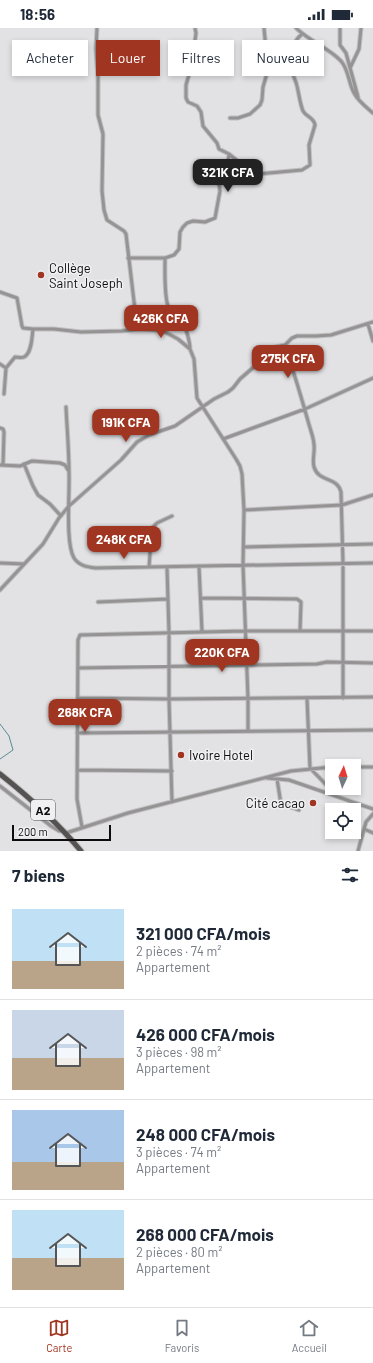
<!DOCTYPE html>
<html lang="fr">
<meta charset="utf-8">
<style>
:root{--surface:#fff;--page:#f2f2f3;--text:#1f2937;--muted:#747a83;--line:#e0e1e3;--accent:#a03621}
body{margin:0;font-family:Barlow,sans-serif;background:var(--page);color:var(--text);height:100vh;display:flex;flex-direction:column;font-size:15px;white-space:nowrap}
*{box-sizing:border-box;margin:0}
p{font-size:13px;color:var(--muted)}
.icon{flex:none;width:22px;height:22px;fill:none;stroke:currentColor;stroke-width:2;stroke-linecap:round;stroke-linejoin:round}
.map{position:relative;height:823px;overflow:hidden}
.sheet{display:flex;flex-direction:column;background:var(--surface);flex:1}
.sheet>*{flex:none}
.hud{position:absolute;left:12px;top:12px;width:349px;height:36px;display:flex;gap:8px}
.needle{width:26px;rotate:4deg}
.controls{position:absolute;left:325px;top:731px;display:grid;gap:8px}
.controls a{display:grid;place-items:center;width:36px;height:36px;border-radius:0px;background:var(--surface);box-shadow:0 2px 6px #0003;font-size:20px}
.scale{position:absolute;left:12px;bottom:10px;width:99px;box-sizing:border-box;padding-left:4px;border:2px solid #0c0c0d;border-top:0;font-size:11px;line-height:14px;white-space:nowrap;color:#0c0c0d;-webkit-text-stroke:3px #f0eff2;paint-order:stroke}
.price{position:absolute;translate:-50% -34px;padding:0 9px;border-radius:8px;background:var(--accent);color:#fff;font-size:13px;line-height:26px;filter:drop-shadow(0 1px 2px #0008)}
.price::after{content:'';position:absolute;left:50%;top:24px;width:12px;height:9px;margin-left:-6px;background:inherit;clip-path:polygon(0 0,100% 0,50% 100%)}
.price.current{background:#222;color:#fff}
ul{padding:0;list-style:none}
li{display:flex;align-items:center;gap:12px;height:100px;padding:0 12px}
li+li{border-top:1px solid var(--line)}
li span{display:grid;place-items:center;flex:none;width:112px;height:80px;border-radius:0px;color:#555}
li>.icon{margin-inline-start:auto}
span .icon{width:48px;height:48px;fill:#fffc;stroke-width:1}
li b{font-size:17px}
h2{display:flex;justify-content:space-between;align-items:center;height:48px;padding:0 12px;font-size:17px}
.chip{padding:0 14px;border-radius:0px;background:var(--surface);box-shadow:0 2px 6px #0003;font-size:14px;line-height:36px}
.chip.current{background:var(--accent);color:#fff}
.status{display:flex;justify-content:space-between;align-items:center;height:28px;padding:0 20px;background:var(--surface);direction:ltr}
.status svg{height:11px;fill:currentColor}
.dock{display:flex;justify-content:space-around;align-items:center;height:56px;border-top:1px solid var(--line);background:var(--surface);font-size:11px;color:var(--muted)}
.dock a{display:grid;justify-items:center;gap:2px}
.dock .current{color:var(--accent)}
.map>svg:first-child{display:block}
</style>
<div class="status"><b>18:56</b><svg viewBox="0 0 49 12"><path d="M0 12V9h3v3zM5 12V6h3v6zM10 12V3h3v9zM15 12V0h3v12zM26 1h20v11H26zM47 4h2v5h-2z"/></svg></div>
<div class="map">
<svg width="373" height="823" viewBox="0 0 373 823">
<rect width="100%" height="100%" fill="#e2e2e5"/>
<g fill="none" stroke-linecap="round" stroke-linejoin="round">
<path stroke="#568c92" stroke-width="1" d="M0 696 9 708 13 722 0 731"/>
<defs>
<path id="minor" d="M97 0 96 21 98 49V87L103 106 102 163 104 182 107 192 124 203 126 206 135 282 136 292 132 301
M195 0 196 5 194 20 191 31V40L186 57V70L188 74 197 78 201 84 203 98 217 115 219 121 229 126 251 144 258 146 302 142 310 137 309 117 315 97C314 89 306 89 303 83 300 76 299 66 297 58 296 53 293 48 292 43 289 30 291 15 302 6
M296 0C309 13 329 20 341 33 349 42 348 54 354 65 358 73 366 79 373 85
M340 0V17L346 25 358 69
M350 40 359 21 361 0
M230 90H238L250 86 260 77 262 72 263 59 268 42 264 0
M128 230H165L174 227 179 221 180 204 183 199 187 195 193 193 205 194 215 190 220 163 219 156 228 135 229 126
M165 230C165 243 164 266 168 278 171 286 178 287 183 294 186 300 190 314 190 321
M0 264 17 270 22 298 23 300 33 301
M368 296 373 313
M285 317C293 342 301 368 308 393 310 401 314 410 314 417 315 425 312 431 314 439 319 455 337 448 341 464L343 535V670
M0 336 6 340
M4 366 6 340 15 329C17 329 22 330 24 329 32 325 32 308 33 301H54L81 304 122 303 138 301 156 302 163 303 178 311 190 321 194 331 197 370 236 431 240 438 242 446 244 482 243 537 248 671V703
M66 379C67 401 69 422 69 444 70 464 65 515 74 530 79 538 88 539 96 540L373 535
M0 400 3 401 4 404 3 437
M223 411 305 381 373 350
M24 436 33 458 38 467 50 476 61 488
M0 437 20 438 32 433 60 435 65 437 68 442
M244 482 342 477 373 467
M244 519 373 516
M0 535 24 536
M199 538 202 604
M149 539 152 500 157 495 172 488
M167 539 169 605V671L172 774
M0 562 43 516 59 490 69 478 121 432 137 414 149 407 175 398 214 371 228 364 233 360 240 351 255 338 264 324 271 320 285 317 292 310 297 308H316L331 307 373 294
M201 570 297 571 301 574 300 603
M98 574 168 571
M78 640 317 636 327 634 373 635
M78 670 169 671 373 669
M307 670 310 740 335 766
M77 705 373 702
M354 739H373
M77 742 172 743
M267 750 289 752 373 781
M277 751 281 776 299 782
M0 758 51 798 59 803H62
M82 799 77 771 78 612 80 607 245 603H373
M364 801 373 805
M66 805 128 785 291 743 332 739
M358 823 366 794 373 786"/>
<path id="primary" d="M0 746C29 769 57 794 81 823"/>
</defs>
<use href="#minor" stroke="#c0c0c2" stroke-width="5"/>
<use href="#primary" stroke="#c0c0c2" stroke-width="7"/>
<use href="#minor" stroke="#959393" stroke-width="3"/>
<use href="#primary" stroke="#555252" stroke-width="5"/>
</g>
<g fill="#a03621" stroke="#f0eff2" stroke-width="1.5">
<circle cx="41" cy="247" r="4"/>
<circle cx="181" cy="727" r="4"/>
<circle cx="313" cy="775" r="4"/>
</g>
<g text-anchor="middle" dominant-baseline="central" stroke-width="3" stroke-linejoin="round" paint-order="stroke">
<rect fill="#f0eff2" stroke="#505052" stroke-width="1" x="31" y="772" width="24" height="20" rx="3"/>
<g font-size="12" font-weight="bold" fill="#0c0c0d">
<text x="43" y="782">A2</text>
</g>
<g font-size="13" fill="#0c0c0d" stroke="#f0eff2" text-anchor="start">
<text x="49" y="240">Collège<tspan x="49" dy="15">Saint Joseph</tspan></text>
<text x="189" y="727">Ivoire Hotel</text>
<text x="305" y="775" text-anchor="end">Cité cacao</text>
</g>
</g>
</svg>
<div class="controls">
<a><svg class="needle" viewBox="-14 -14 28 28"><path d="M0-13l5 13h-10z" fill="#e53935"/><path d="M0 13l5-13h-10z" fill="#747a83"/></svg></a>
<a><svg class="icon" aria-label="locate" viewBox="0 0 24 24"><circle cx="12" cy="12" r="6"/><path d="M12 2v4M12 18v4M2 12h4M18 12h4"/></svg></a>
</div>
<div class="scale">200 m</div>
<b class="price current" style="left:228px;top:165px">321K CFA</b>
<b class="price" style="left:161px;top:311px">426K CFA</b>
<b class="price" style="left:288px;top:351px">275K CFA</b>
<b class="price" style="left:126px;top:415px">191K CFA</b>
<b class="price" style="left:124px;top:532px">248K CFA</b>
<b class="price" style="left:222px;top:645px">220K CFA</b>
<b class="price" style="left:85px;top:705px">268K CFA</b>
<div class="hud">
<a class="chip">Acheter</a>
<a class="chip current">Louer</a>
<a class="chip">Filtres</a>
<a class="chip">Nouveau</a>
</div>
</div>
<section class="sheet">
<h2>7 biens<svg class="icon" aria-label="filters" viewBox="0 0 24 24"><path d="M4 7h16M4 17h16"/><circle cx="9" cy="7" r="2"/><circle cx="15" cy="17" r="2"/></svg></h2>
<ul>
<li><span style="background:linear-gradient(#bfe0f5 65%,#b9a48a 0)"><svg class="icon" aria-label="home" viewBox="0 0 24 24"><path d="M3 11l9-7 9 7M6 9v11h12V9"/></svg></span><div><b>321 000 CFA/mois</b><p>2 pièces · 74 m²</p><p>Appartement</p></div></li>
<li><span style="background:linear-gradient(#c9d6e8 60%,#b9a48a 0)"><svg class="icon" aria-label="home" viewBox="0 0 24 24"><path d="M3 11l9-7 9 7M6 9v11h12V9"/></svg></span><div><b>426 000 CFA/mois</b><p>3 pièces · 98 m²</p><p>Appartement</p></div></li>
<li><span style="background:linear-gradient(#a9c7e8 65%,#b9a48a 0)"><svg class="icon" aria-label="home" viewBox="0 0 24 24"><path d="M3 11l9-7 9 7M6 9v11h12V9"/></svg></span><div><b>248 000 CFA/mois</b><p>3 pièces · 74 m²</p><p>Appartement</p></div></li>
<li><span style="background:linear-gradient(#bfe0f5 60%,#b9a48a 0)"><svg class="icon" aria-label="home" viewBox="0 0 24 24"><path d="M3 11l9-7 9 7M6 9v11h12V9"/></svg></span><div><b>268 000 CFA/mois</b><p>2 pièces · 80 m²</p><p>Appartement</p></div></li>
</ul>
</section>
<nav class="dock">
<a class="current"><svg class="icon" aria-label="map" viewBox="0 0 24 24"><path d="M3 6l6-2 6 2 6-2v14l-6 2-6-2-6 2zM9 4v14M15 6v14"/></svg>Carte</a>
<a><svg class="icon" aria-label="saved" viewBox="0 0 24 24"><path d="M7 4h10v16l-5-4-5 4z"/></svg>Favoris</a>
<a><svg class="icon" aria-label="home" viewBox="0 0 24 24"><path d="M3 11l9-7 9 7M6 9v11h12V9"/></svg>Accueil</a>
</nav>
